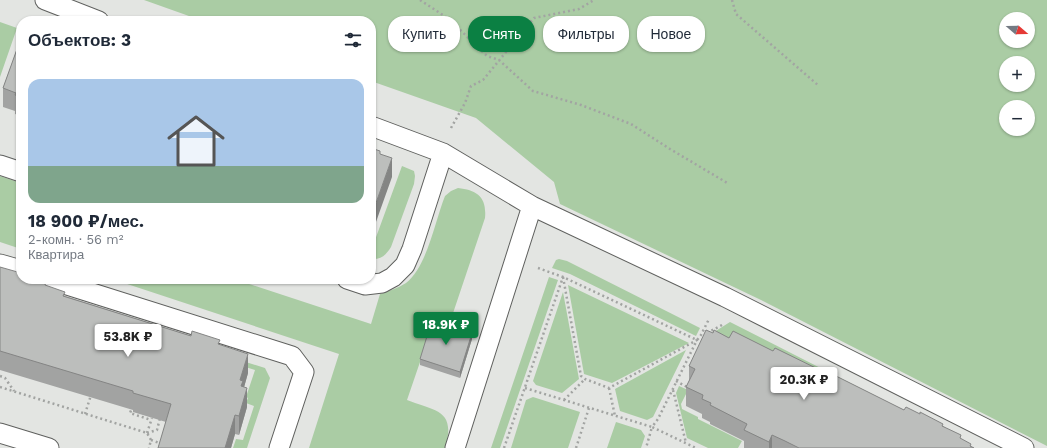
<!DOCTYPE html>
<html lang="ru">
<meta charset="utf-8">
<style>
:root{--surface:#fff;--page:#f2f2f3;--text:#1f2937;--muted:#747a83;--line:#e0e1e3;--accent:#0b8043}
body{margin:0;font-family:"Work Sans",sans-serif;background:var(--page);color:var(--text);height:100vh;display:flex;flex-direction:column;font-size:15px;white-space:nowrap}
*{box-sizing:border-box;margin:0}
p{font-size:13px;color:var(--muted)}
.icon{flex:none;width:22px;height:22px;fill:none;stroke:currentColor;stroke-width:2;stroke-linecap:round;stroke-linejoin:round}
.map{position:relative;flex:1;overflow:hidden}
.side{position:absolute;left:16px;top:16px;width:360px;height:268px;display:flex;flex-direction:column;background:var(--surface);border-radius:16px;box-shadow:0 1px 3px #0004}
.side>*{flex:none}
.top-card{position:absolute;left:388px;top:16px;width:380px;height:36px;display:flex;gap:8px}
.needle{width:26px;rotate:109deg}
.controls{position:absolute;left:999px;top:12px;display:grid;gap:8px}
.controls a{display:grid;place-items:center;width:36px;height:36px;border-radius:50%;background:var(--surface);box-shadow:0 1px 3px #0004;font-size:20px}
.price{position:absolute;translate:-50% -34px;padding:0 9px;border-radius:4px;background:#fff;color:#222;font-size:13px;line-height:26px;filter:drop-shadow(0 1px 2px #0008)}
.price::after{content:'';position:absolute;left:50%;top:24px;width:12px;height:9px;margin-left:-6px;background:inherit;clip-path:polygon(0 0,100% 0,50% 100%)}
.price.current{background:var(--accent);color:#fff}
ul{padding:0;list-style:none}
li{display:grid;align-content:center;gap:8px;height:212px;padding:0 12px}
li+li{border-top:1px solid var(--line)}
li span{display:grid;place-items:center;height:124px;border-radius:12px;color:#555}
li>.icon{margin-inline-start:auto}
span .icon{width:72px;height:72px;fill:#fffc;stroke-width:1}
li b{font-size:17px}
h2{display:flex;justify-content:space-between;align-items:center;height:48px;padding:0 12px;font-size:17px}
.pill{padding:0 14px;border-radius:16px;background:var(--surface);box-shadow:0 1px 3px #0004;font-size:14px;line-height:36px}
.pill.current{background:var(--accent);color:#fff}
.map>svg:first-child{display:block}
</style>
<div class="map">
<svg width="1047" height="448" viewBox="0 0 1047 448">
<rect width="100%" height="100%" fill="#e3e5e2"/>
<path fill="#aacca4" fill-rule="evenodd" d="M144 0H1047V446L761 300 560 204 554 182 476 118 371 81V21H203ZM1006 19H1028V41H1006ZM1006 63H1028V85H1006ZM1006 107H1028V129H1006Z
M0 22 17 28 0 77Z
M402 166 414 171 415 176 414 184 391 247C386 255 381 260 371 259V251Z
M0 176 18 182 21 184V249L0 242Z
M458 188C477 190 487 197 485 218L447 331 432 327 407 400C434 411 457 409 445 448H309L339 354 112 279H234L371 324 380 294C389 291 398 288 406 283 427 267 435 221 445 196L451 191Z
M559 259 567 261 700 328 696 336 570 274 552 268 556 260Z
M549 277 558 280 500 448H491Z
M568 285 689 343 612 383 584 374Z
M563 292 579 379 562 393 536 385 533 381Z
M55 302 265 368 270 378 247 448H233L236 439 243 440 254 406 246 403 248 398 246 397 255 370 138 333Z
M730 322 950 434 703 339Z
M686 350 653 417 647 420 620 411 615 389Z
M679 386 688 390 681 404 682 409 698 417V419L742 441 738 448H708L687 438 676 393Z
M533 397 580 412 568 448H511L526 400Z
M616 422 641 430 645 436 641 448H607Z"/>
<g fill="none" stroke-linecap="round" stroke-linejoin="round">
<defs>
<path id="lane" d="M45 0 99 21
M371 126 443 153 532 206 725 297 1024 448
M0 165 21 172
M0 264 21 270
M48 279 292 356 304 372 279 448
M347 279 365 285 382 283 393 277 405 265 412 249 443 153
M0 433 49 448
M455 448 532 206"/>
</defs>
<use href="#lane" stroke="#5f605e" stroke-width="21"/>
<path stroke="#a2a4a2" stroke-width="2.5" stroke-dasharray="2 3" stroke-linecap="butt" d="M420 0 449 19 487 56 499 60 533 91 581 105 631 124 670 149 729 184
M732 0 736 14 819 86
M451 128 465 103 471 86 483 80 534 18 579 9 594 0
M538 268 563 277 697 340 701 335 709 319
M563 277 581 376 585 379 609 388 697 340 658 419 652 427 696 448
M707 333 722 325
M0 376 5 378 14 391
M676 381 689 388
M0 387 147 433 151 440 149 448
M525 388 652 427 646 448
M609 388 615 416
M673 390 686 443
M564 400 585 379
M130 407 132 408 130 413 151 420
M85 414 91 395
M147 433 157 430 160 418
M147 433 152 418
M151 440 162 444
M504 448 563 277
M576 448 589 408"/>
<use href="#lane" stroke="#fff" stroke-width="19"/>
</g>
<path fill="#a2a3a2" d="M21 38V116L15 114V111L3 107V88Z
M0 267 46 286 65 296 220 345 248 373 244 387 247 407 239 435 235 434 231 448H158L166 422 133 412V410L0 370Z
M713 333 729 338 773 351 904 410 943 426 974 448H744V441L710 424V422L702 418V414L686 406V387L689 381V366Z
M472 339 460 378 420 365V359Z"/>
<path fill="#848584" d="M392 158V177L371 236V217Z
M472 333V339L460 378V372Z
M248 354V373L243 391V400L240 380Z
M247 388V407L239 435V416Z
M235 415V434L231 448H225Z
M772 435V448H769V442Z"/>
<path fill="#bcbebc" stroke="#848584" d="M21 38V97L15 95 16 93 3 88Z
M371 148 380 151V154L392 158 371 217Z
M0 267 21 273V279H39L46 281 45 285 65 292 63 296 191 336 192 331 220 340 218 344 248 354 240 380 243 381 241 386 247 388 239 416 235 415 225 448H158L171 404 133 393V391L0 351Z
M432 320 472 333 460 372 420 359Z
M706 330 713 333 714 330 729 338 733 331 773 351 775 348 828 374V372L904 410 906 407 920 414V412L943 424 942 426 961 435 960 438 971 444 970 446 974 448H799L785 441 772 435 769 442 744 430 747 424 710 405 711 403 702 399 703 395 686 387 695 369 689 366Z"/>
</svg>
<div class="controls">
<a><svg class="needle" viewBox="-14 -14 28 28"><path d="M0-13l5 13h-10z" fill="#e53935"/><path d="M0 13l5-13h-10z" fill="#747a83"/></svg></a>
<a>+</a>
<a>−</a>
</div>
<b class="price current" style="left:446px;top:346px">18.9K ₽</b>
<b class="price" style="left:128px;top:358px">53.8K ₽</b>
<b class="price" style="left:804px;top:401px">20.3K ₽</b>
<div class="top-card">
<a class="pill">Купить</a>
<a class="pill current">Снять</a>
<a class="pill">Фильтры</a>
<a class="pill">Новое</a>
</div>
<section class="side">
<h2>Объектов: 3<svg class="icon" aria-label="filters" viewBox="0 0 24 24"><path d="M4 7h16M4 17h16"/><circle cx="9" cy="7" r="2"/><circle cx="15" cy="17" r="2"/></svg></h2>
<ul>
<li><span style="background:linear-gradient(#a9c7e8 70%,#7fa58c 0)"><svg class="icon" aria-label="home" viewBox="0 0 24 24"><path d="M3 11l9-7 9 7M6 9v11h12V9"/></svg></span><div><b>18 900 ₽/мес.</b><p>2-комн. · 56 m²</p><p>Квартира</p></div></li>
</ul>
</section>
</div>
